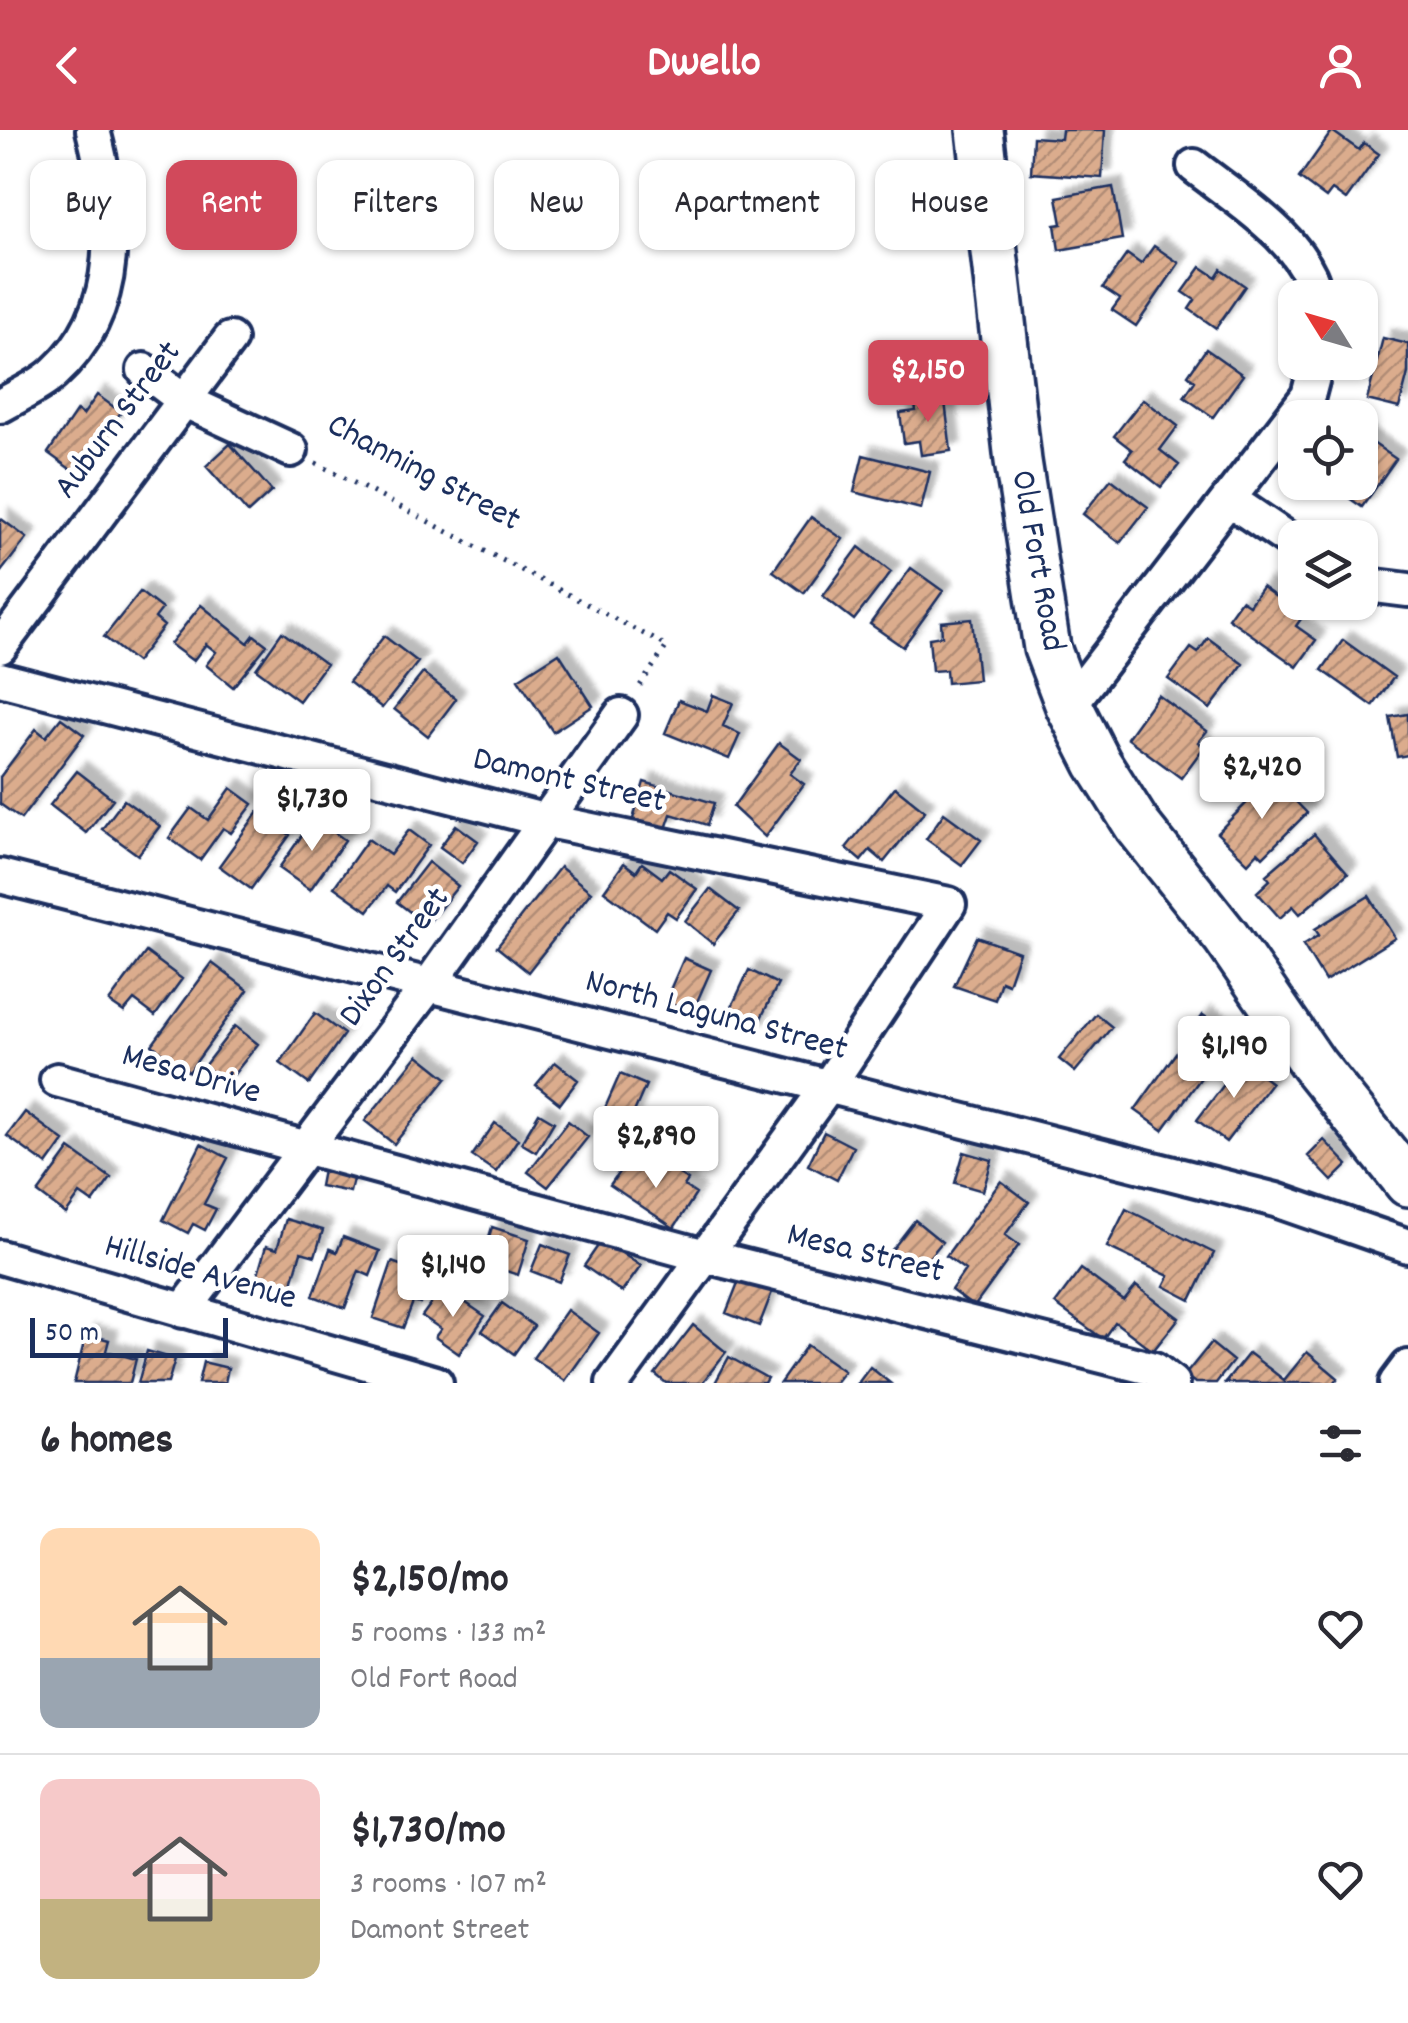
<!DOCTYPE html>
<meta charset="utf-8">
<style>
:root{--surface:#fff;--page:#f2f2f3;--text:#2b2b33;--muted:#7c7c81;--line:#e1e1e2;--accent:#d1495b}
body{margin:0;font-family:Dekko,sans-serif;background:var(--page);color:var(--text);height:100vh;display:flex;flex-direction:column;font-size:38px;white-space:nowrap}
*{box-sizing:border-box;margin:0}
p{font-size:32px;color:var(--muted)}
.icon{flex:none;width:55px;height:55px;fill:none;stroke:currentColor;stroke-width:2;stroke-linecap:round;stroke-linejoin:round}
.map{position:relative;height:1253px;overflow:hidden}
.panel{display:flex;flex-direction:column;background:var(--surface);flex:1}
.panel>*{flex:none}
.top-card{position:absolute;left:30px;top:30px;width:1350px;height:90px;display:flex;gap:20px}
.needle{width:65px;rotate:307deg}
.buttons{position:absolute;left:1278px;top:150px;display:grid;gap:20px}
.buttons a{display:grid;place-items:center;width:100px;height:100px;border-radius:20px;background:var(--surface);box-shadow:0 2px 8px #0004;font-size:50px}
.scale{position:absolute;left:30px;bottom:25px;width:198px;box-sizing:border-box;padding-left:10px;border:5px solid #1b2f5e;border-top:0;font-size:28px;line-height:35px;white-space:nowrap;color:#1b2f5e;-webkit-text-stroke:8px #fff;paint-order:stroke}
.price{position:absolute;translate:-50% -85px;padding:0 22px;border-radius:10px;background:#fff;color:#222;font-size:32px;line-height:65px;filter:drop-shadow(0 2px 5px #0008)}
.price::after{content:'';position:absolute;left:50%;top:60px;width:30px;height:22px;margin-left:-15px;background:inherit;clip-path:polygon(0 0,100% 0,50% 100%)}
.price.active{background:var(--accent);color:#fff}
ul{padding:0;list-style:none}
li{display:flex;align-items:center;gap:30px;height:250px;padding:0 40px}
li+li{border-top:2px solid var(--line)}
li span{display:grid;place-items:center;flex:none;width:280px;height:200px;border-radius:20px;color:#555}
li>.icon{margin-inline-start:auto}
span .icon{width:120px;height:120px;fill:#fffc;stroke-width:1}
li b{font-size:42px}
h2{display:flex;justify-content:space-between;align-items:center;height:120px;padding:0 40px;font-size:42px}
.chip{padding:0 35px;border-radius:20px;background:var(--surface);box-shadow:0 2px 8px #0004;font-size:35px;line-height:90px}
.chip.active{background:var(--accent);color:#fff}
header{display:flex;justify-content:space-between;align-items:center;height:130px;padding:0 40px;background:var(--accent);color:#fff;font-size:45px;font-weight:700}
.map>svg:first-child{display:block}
</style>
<header><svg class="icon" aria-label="back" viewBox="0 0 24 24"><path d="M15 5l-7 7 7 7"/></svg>Dwello<svg class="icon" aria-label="person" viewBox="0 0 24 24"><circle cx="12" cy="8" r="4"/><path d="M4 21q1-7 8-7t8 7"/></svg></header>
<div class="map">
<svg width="1408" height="1253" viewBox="0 0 1408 1253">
<defs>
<pattern id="building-hatch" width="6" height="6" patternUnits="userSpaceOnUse" patternTransform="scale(2.5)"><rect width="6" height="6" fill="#dbac8d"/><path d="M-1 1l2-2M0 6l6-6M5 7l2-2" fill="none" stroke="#b18c76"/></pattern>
<filter id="shadow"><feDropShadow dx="9" dy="-9" stdDeviation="2.5" flood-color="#0004"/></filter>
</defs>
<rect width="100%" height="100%" fill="#fff"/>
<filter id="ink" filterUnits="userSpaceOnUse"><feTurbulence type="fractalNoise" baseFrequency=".01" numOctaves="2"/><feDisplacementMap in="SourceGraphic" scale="20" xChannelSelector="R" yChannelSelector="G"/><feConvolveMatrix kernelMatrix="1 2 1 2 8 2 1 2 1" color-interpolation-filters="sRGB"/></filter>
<g filter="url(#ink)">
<path fill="url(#building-hatch)" stroke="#1b2f5e" stroke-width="2.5" filter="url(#shadow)" d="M1062 0H1105L1102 48 1031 43 1033 7 1061 9Z
M1332 1 1359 20 1364 13 1379 24 1346 70 1332 60 1326 68 1299 48Z
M1113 57 1122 109 1059 120 1055 95 1062 94 1057 67Z
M1154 116 1179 133 1136 196 1112 180 1120 169 1103 158 1127 124 1141 134Z
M1201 137 1216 147 1221 139 1245 156 1216 198 1189 179 1195 170 1183 162Z
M1383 208 1408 214V243L1399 278 1367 270Z
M1206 219 1243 245 1213 287 1184 267 1195 251 1188 245Z
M944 263 951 321 921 325 919 311 904 313 900 283 916 281 914 267Z
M97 265 121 282 77 344 48 323 77 280 83 285Z
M1143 269 1178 296 1160 320 1179 335 1161 357 1125 329 1132 320 1114 306Z
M1360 304 1396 329 1362 377 1339 361 1343 352H1360Z
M230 314 272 361 248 383 206 336Z
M863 325 930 342 921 379 854 362Z
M1111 349 1148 377 1120 413 1083 384Z
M811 387 843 409 804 463 773 441Z
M0 388 27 408 0 443Z
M859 417 891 442 854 490 823 466Z
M911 438 943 461 903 517 870 494Z
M1262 457 1303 486 1296 496 1316 510 1297 537 1228 488 1241 470 1249 475Z
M140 462 162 479 155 488 164 496 136 532 104 507Z
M201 475 248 513 254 505 267 515 233 557 206 535 216 522 206 514 193 531 170 514Z
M972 489 978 550 947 553 946 540 932 541 929 508 942 506 941 492Z
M282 502 326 534 299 571 256 539Z
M384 506 418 532 382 578 349 552Z
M1208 508 1243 534 1210 579 1168 549 1191 518 1198 523Z
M1343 510 1394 547 1373 576 1322 540Z
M559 523 593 576 553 602 518 549Z
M423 543 456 569 428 606 394 579Z
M713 565 733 573 723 596 740 604 729 629 665 603 679 570 707 581Z
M1158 565 1207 601 1198 612 1204 617 1181 648 1127 608Z
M1408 584V625L1397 627 1390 587Z
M61 588 84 605 21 689 0 674V647L36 599 46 607Z
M779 613 801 629 790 644 804 654 765 707 733 677Z
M77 641 113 669 86 703 50 675Z
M1272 647 1307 683 1263 727 1258 722 1248 733 1217 703Z
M644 652 714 673 707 695 671 684 666 699 633 689Z
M895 657 925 681 884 732 870 720 861 731 846 718Z
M231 658 253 674 231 703 223 698 200 730 169 708 191 678 208 690Z
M124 670 160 696 138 725 102 699Z
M258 682 290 705 251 759 219 736Z
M944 683 981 710 962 735 926 709Z
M314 688 345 710 310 760 279 738Z
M456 695 478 711 462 733 440 717Z
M409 700 429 715 395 762 387 756 368 781 334 757 368 709 390 725Z
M1314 704 1348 743 1300 784 1293 776 1280 788 1257 762 1270 750 1266 745Z
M428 732 458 756 427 795 397 772Z
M624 733 636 742 642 733 662 748 669 739 697 759 676 788 667 782 655 799 604 761Z
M560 737 591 762 528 842 497 817Z
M710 759 739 781 713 814 685 791Z
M1369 766 1395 808 1325 851 1303 815 1319 805 1315 799Z
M977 807 1019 822 1008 854 1001 851 995 870 954 856Z
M146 822 182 849 155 886 134 870 124 882 109 872Z
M684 828 711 840 692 883 665 871Z
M212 833 248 860 189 942 152 915Z
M749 840 778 854 754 902 726 889Z
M315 883 344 904 309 954 280 933Z
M1096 884 1112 897 1075 942 1059 929Z
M1203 885 1232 905 1163 1000 1135 980Z
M235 896 258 914 227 953 204 936Z
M418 925 447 948 394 1014 365 991Z
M1242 931 1271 953 1226 1012 1197 990Z
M555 932 578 950 560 974 536 955Z
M620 944 646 955 627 998 601 987Z
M25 982 64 1011 47 1035 7 1006Z
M539 983 554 992 536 1022 521 1013Z
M568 991 588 1007 548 1057 528 1042Z
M495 993 518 1009 496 1042 472 1026Z
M824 1002 853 1017 837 1050 808 1035Z
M1324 1010 1348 1035 1332 1051 1308 1026Z
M201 1014 228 1028 204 1074 216 1079 205 1100 193 1094 188 1103 163 1090Z
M70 1019 111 1048 93 1073 80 1064 66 1084 38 1063Z
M964 1022 992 1030 983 1061 955 1053Z
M628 1029 657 1049 666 1035 688 1050 684 1056 696 1064 674 1098 610 1055Z
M324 1035 355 1041 350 1062 320 1056Z
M1001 1051 1029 1072 1005 1105 1019 1115 974 1177 951 1160 965 1140 946 1126Z
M1126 1079 1214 1123 1191 1170 1164 1156 1169 1146 1107 1117Z
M286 1089 323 1100 315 1126 301 1122 291 1157 257 1147 266 1116 277 1119Z
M915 1090 942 1112 917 1143 891 1121Z
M492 1097 529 1109 518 1145 481 1133Z
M343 1107 380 1121 370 1146 359 1141 345 1178 313 1166 330 1119 337 1122Z
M602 1110 641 1136 622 1162 584 1136Z
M542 1114 570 1125 559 1152 531 1141Z
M392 1132 430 1146 420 1174 413 1172 403 1198 373 1188Z
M1081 1139 1124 1171 1136 1156 1179 1188 1153 1221 1115 1192 1103 1209 1055 1174Z
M741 1145 774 1157 759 1196 726 1183Z
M443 1157 485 1186 459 1224 435 1207 441 1199 422 1186Z
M502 1173 534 1196 514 1224 482 1201Z
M567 1180 599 1203 565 1251 533 1228Z
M693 1195 726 1222 702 1253H666L655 1244Z
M86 1204 109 1210 106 1221 136 1229 130 1253H74Z
M1211 1213 1233 1231 1216 1253H1195L1185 1245Z
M807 1215 844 1241 835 1253H780Z
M147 1221 175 1229 168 1253H138Z
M1307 1222 1338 1248 1334 1253H1225L1249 1223 1284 1250Z
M729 1227 767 1248 764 1253H715Z
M203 1232 228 1238 225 1253H198Z
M870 1237 890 1253H858Z"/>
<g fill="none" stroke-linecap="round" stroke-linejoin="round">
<defs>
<path id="street" d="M1194 36C1237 70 1306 110 1317 168
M144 240 185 271 291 320
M0 276C17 266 38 257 53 244 126 178 115 85 93 0
M1230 370 1295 414
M1360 454 1408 460
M0 517 230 209
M0 549 543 690 949 774 827 958 613 1253
M1069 576 1308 266 1317 232
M0 746 1276 1070 1408 1116
M57 950 705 1126 1154 1239 1172 1253
M0 1127 436 1253
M183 1181 431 852 621 585
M1396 1253 1408 1237"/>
<path id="secondary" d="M980 0 1018 331 1047 518 1069 576 1098 633 1137 695 1226 807 1313 934 1408 1053"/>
</defs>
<use href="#street" stroke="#1b2f5e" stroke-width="40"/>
<use href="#secondary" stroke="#1b2f5e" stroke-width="52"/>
<path stroke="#1b2f5e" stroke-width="5" stroke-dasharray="2.5 8" stroke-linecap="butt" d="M316 333 667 516 637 560"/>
<use href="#street" stroke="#fff" stroke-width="32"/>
<use href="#secondary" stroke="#fff" stroke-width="45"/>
</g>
</g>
<g text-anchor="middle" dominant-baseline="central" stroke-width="9" stroke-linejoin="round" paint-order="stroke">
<g font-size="35" fill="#1b2f5e" stroke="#fff">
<text transform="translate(119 291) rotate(-53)">Auburn Street</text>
<text transform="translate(423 344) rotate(28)">Channing Street</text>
<text transform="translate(1036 431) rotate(80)">Old Fort Road</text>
<text transform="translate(569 652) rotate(13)">Damont Street</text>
<text transform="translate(396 828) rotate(-54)">Dixon Street</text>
<text transform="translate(716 887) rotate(15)">North Laguna Street</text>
<text transform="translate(191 946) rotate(16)">Mesa Drive</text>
<text transform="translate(865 1125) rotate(14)">Mesa Street</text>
<text transform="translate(200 1144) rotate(16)">Hillside Avenue</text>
</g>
</g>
</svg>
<div class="buttons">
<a><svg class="needle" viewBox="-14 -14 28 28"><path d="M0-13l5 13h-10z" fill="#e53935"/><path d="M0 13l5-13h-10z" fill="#7c7c81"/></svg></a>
<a><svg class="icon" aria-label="locate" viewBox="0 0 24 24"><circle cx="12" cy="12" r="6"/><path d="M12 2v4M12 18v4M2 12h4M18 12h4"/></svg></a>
<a><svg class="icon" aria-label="layers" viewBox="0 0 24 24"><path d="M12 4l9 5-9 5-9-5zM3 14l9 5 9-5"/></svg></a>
</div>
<div class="scale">50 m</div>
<b class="price active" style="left:928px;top:295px">$2,150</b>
<b class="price" style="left:1262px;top:692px">$2,420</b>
<b class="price" style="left:312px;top:724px">$1,730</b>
<b class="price" style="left:1234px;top:971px">$1,190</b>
<b class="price" style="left:656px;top:1061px">$2,890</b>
<b class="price" style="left:453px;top:1190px">$1,140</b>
<div class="top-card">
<a class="chip">Buy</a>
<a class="chip active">Rent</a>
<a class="chip">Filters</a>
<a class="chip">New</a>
<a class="chip">Apartment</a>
<a class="chip">House</a>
</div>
</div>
<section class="panel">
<h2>6 homes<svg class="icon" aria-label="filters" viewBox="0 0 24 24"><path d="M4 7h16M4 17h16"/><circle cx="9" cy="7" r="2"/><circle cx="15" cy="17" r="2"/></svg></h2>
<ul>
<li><span style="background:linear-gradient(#ffd9b3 65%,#9aa5b1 0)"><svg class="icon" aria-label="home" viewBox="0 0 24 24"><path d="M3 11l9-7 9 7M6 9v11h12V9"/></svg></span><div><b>$2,150/mo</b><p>5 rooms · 133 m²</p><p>Old Fort Road</p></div><svg class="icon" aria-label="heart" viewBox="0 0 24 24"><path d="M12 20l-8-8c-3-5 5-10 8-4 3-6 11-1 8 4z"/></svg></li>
<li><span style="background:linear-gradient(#f6c9c9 60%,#c2b280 0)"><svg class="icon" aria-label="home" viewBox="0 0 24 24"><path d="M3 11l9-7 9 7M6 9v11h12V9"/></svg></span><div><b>$1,730/mo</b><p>3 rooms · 107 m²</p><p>Damont Street</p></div><svg class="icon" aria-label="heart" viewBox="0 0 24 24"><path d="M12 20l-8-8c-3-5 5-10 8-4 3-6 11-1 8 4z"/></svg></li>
</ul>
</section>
